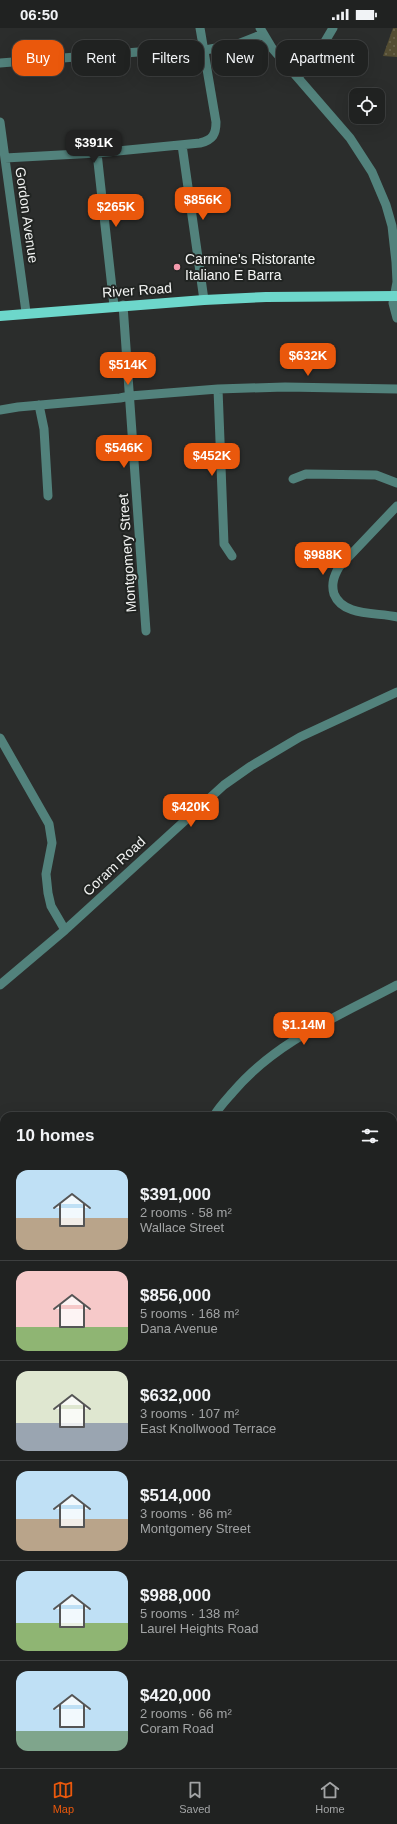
<!DOCTYPE html>
<meta charset="utf-8">
<style>
:root{--surface:#202221;--page:#282a2a;--text:#f1f3f6;--muted:#a2a4a5;--line:#3d3f3f;--accent:#ea580c}
body{margin:0;font-family:Arial,sans-serif;background:var(--page);color:var(--text);height:100vh;display:flex;flex-direction:column;font-size:15px;white-space:nowrap}
*{box-sizing:border-box;margin:0}
p{font-size:13px;color:var(--muted)}
.icon{flex:none;width:22px;height:22px;fill:none;stroke:currentColor;stroke-width:2;stroke-linecap:round;stroke-linejoin:round}
.map{position:relative;flex:1;overflow:hidden}
.panel{position:absolute;left:0px;top:1084px;width:397px;height:656px;display:flex;flex-direction:column;background:var(--surface);border-radius:12px 12px 0 0;box-shadow:0 4px 16px #0002,0 0 0 1px var(--line)}
.panel>*{flex:none}
.guide{position:absolute;left:12px;top:12px;width:373px;height:36px;display:flex;gap:8px}
.tools{position:absolute;left:349px;top:60px;display:grid;gap:8px}
.tools a{display:grid;place-items:center;width:36px;height:36px;border-radius:8px;background:var(--surface);box-shadow:0 4px 16px #0002,0 0 0 1px var(--line);font-size:20px}
.price{position:absolute;translate:-50% -34px;padding:0 9px;border-radius:8px;background:var(--accent);color:#fff;font-size:13px;line-height:26px;filter:drop-shadow(0 1px 2px #0008)}
.price::after{content:'';position:absolute;left:50%;top:24px;width:12px;height:9px;margin-left:-6px;background:inherit;clip-path:polygon(0 0,100% 0,50% 100%)}
.price.selected{background:#222;color:#fff}
ul{padding:0;list-style:none}
li{display:flex;align-items:center;gap:12px;height:100px;padding:0 16px}
li+li{border-top:1px solid var(--line)}
li span{display:grid;place-items:center;flex:none;width:112px;height:80px;border-radius:12px;color:#555}
li>.icon{margin-inline-start:auto}
span .icon{width:48px;height:48px;fill:#fffc;stroke-width:1}
li b{font-size:17px}
h2{display:flex;justify-content:space-between;align-items:center;height:48px;padding:0 16px;font-size:17px}
.pill{padding:0 14px;border-radius:12px;background:var(--surface);box-shadow:0 4px 16px #0002,0 0 0 1px var(--line);font-size:14px;line-height:36px}
.pill.selected{background:var(--accent);color:#fff}
.status{display:flex;justify-content:space-between;align-items:center;height:28px;padding:0 20px;background:var(--surface);direction:ltr}
.status svg{height:11px;fill:currentColor}
.dock{display:flex;justify-content:space-around;align-items:center;height:56px;border-top:1px solid var(--line);background:var(--surface);font-size:11px;color:var(--muted)}
.dock a{display:grid;justify-items:center;gap:2px}
.dock .selected{color:var(--accent)}
.map>svg:first-child{display:block}
</style>
<div class="status"><b>06:50</b><svg viewBox="0 0 49 12"><path d="M0 12V9h3v3zM5 12V6h3v6zM10 12V3h3v9zM15 12V0h3v12zM26 1h20v11H26zM47 4h2v5h-2z"/></svg></div>
<div class="map">
<svg width="397" height="1740" viewBox="0 0 397 1740">
<defs>
<pattern id="grass-dots" width="8" height="8" patternUnits="userSpaceOnUse"><rect width="8" height="8" fill="#544d32"/><path d="M2 2h.1M6 6h.1" fill="none" stroke="#6d6750" stroke-width="1.8" stroke-linecap="round"/></pattern>
<pattern id="forest-firs" width="22" height="20" patternUnits="userSpaceOnUse"><rect width="22" height="20" fill="#695f38"/><path d="M5 1l3.5 6h-7zM16 11l3.5 6h-7z" fill="#7f7755"/></pattern>
</defs>
<rect width="100%" height="100%" fill="#2b2d2c"/>
<path fill="url(#grass-dots)" d="M393 0H397V29L383 28Z"/>
<path fill="url(#forest-firs)" d="M397 1464V1505L393 1510V1470Z"/>
<g fill="none" stroke-linecap="round" stroke-linejoin="round">
<path stroke="#52827c" stroke-width="9" d="M260 0 272 20 350 110 372 144 386 177 392 198 396 234 397 254 393 275 397 290
M0 35 176 21 205 22 238 16 263 6
M298 49 317 27 333 0
M0 94 26 284
M182 117 204 272
M97 125 114 278
M5 130 97 125 200 115C213 112 216 106 216 94L200 0
M123 277 146 603
M218 361 224 516 232 528
M39 377 44 401 48 468
M0 382 18 379 120 370 130 368 218 361 285 359 397 361
M293 451 306 446 376 447 397 455
M397 478 339 539C334 548 331 556 334 566 343 589 378 584 397 589
M0 710 49 796 52 815 46 846 48 865 51 878 65 902
M0 957 65 902 224 757 251 738 300 709 397 664
M214 1088C219 1079 226 1072 233 1064 276 1013 339 988 397 957
M0 1481 4 1487
M393 1584 397 1587
M0 1702 4 1708
M21 1736 24 1740
M173 1736 176 1740
M124 1740 130 1736"/>
<path stroke="#6dd7cb" stroke-width="10" d="M0 288 204 272 266 269 397 268"/>
</g>
<circle fill="#f39aac" stroke="#212422" stroke-width="1.5" cx="177" cy="239" r="4"/>
<g text-anchor="middle" dominant-baseline="central" stroke-width="4" stroke-linejoin="round" paint-order="stroke">
<g font-size="14" fill="#f3f4f3" stroke="#212422">
<text transform="translate(27 187) rotate(82)">Gordon Avenue</text>
<text transform="translate(137 262) rotate(-4)">River Road</text>
<text transform="translate(127 525) rotate(-94)">Montgomery Street</text>
<text transform="translate(114 838) rotate(-43)">Coram Road</text>
</g>
<g font-size="14" fill="#f3f4f3" stroke="#212422" text-anchor="start">
<text x="185" y="231">Carmine's Ristorante<tspan x="185" dy="16">Italiano E Barra</tspan></text>
</g>
</g>
</svg>
<div class="tools">
<a><svg class="icon" aria-label="locate" viewBox="0 0 24 24"><circle cx="12" cy="12" r="6"/><path d="M12 2v4M12 18v4M2 12h4M18 12h4"/></svg></a>
</div>
<b class="price selected" style="left:94px;top:136px">$391K</b>
<b class="price" style="left:203px;top:193px">$856K</b>
<b class="price" style="left:116px;top:200px">$265K</b>
<b class="price" style="left:308px;top:349px">$632K</b>
<b class="price" style="left:128px;top:358px">$514K</b>
<b class="price" style="left:124px;top:441px">$546K</b>
<b class="price" style="left:212px;top:449px">$452K</b>
<b class="price" style="left:323px;top:548px">$988K</b>
<b class="price" style="left:191px;top:800px">$420K</b>
<b class="price" style="left:304px;top:1018px">$1.14M</b>
<div class="guide">
<a class="pill selected">Buy</a>
<a class="pill">Rent</a>
<a class="pill">Filters</a>
<a class="pill">New</a>
<a class="pill">Apartment</a>
</div>
<section class="panel">
<h2>10 homes<svg class="icon" aria-label="filters" viewBox="0 0 24 24"><path d="M4 7h16M4 17h16"/><circle cx="9" cy="7" r="2"/><circle cx="15" cy="17" r="2"/></svg></h2>
<ul>
<li><span style="background:linear-gradient(#bfe0f5 60%,#b9a48a 0)"><svg class="icon" aria-label="home" viewBox="0 0 24 24"><path d="M3 11l9-7 9 7M6 9v11h12V9"/></svg></span><div><b>$391,000</b><p>2 rooms · 58 m²</p><p>Wallace Street</p></div></li>
<li><span style="background:linear-gradient(#f6c9c9 70%,#8fb573 0)"><svg class="icon" aria-label="home" viewBox="0 0 24 24"><path d="M3 11l9-7 9 7M6 9v11h12V9"/></svg></span><div><b>$856,000</b><p>5 rooms · 168 m²</p><p>Dana Avenue</p></div></li>
<li><span style="background:linear-gradient(#dfe7d0 65%,#9aa5b1 0)"><svg class="icon" aria-label="home" viewBox="0 0 24 24"><path d="M3 11l9-7 9 7M6 9v11h12V9"/></svg></span><div><b>$632,000</b><p>3 rooms · 107 m²</p><p>East Knollwood Terrace</p></div></li>
<li><span style="background:linear-gradient(#bfe0f5 60%,#b9a48a 0)"><svg class="icon" aria-label="home" viewBox="0 0 24 24"><path d="M3 11l9-7 9 7M6 9v11h12V9"/></svg></span><div><b>$514,000</b><p>3 rooms · 86 m²</p><p>Montgomery Street</p></div></li>
<li><span style="background:linear-gradient(#bfe0f5 65%,#8fb573 0)"><svg class="icon" aria-label="home" viewBox="0 0 24 24"><path d="M3 11l9-7 9 7M6 9v11h12V9"/></svg></span><div><b>$988,000</b><p>5 rooms · 138 m²</p><p>Laurel Heights Road</p></div></li>
<li><span style="background:linear-gradient(#bfe0f5 75%,#7fa58c 0)"><svg class="icon" aria-label="home" viewBox="0 0 24 24"><path d="M3 11l9-7 9 7M6 9v11h12V9"/></svg></span><div><b>$420,000</b><p>2 rooms · 66 m²</p><p>Coram Road</p></div></li>
</ul>
</section>
</div>
<nav class="dock">
<a class="selected"><svg class="icon" aria-label="map" viewBox="0 0 24 24"><path d="M3 6l6-2 6 2 6-2v14l-6 2-6-2-6 2zM9 4v14M15 6v14"/></svg>Map</a>
<a><svg class="icon" aria-label="saved" viewBox="0 0 24 24"><path d="M7 4h10v16l-5-4-5 4z"/></svg>Saved</a>
<a><svg class="icon" aria-label="home" viewBox="0 0 24 24"><path d="M3 11l9-7 9 7M6 9v11h12V9"/></svg>Home</a>
</nav>
